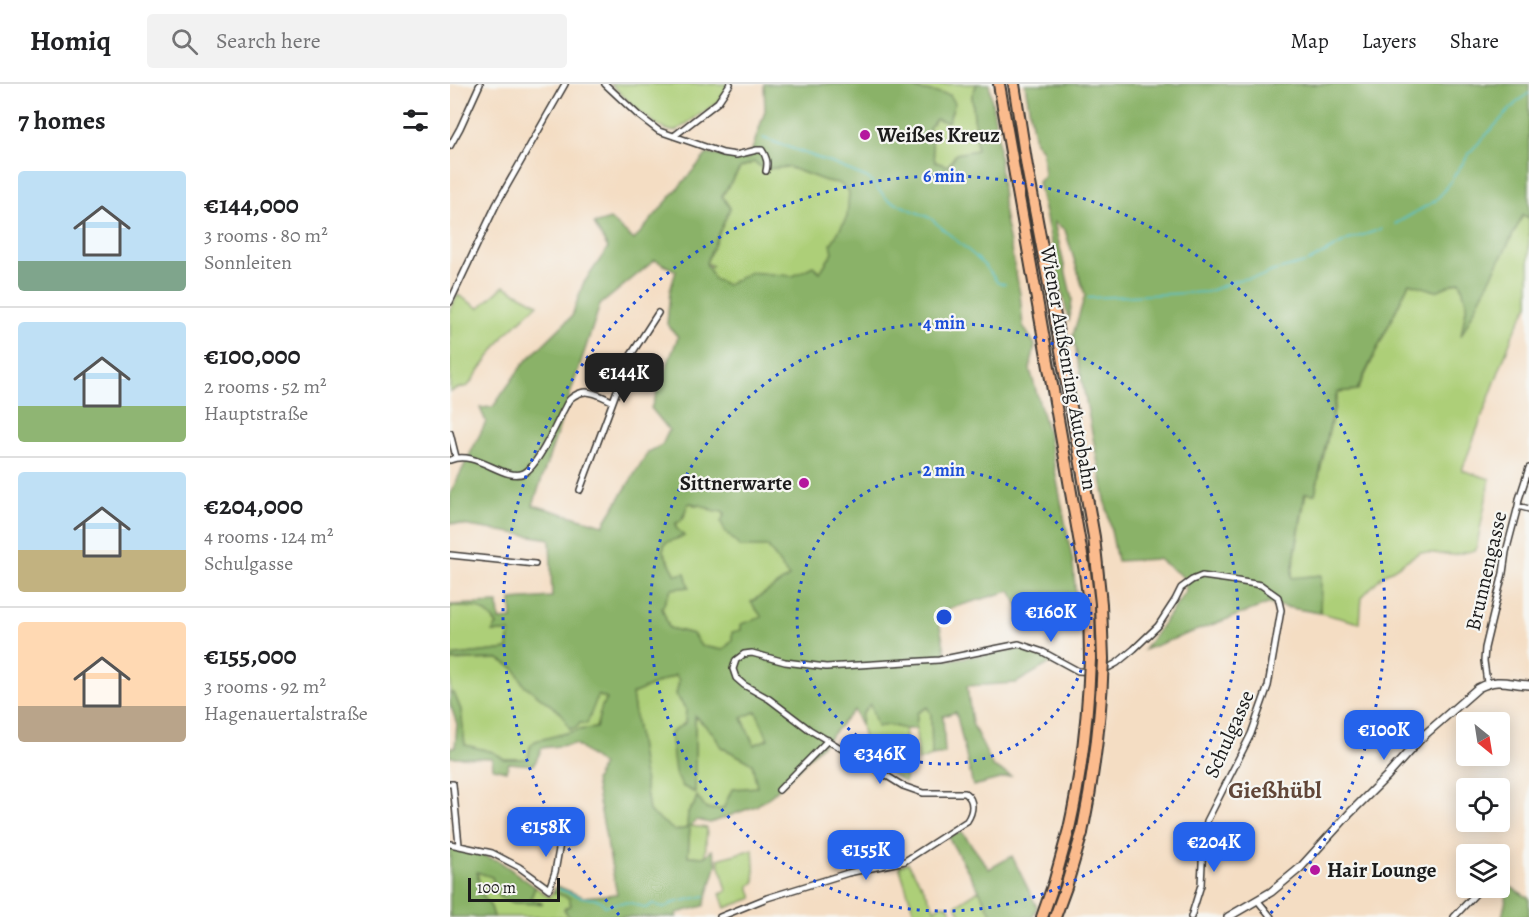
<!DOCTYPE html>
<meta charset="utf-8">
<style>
:root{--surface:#fff;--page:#f2f2f2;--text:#202124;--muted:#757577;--line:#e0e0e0;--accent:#2563eb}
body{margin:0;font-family:Alegreya,serif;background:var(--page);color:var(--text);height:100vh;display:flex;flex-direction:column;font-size:22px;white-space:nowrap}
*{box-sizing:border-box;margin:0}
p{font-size:20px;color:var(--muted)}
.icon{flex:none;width:33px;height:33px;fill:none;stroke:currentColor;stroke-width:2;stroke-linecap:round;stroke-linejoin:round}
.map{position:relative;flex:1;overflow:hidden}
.side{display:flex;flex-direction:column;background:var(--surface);width:450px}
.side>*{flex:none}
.needle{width:39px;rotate:150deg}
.controls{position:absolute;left:1006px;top:628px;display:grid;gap:12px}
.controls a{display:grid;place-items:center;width:54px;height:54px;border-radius:6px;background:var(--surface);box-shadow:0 3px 15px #0003;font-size:30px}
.scale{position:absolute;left:18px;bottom:15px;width:92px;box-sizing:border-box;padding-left:6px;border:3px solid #1c1c1c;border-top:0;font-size:16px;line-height:21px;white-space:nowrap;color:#1c1c1c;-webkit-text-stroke:4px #f6f6f2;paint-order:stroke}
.price{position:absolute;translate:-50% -51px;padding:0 14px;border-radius:12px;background:var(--accent);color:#fff;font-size:20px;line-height:39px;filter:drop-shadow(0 2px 3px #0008)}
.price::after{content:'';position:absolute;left:50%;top:36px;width:18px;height:14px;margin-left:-9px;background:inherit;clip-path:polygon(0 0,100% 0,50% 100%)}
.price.active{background:#222;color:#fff}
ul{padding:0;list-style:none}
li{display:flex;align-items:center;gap:18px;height:150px;padding:0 18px}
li+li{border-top:2px solid var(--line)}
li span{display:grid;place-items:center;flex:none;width:168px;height:120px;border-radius:6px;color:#555}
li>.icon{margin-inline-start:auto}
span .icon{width:72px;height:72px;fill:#fffc;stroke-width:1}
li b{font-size:26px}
h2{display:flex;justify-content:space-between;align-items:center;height:72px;padding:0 18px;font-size:26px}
header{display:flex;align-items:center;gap:36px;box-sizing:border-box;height:84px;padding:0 30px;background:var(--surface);border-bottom:2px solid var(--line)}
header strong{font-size:28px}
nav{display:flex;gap:33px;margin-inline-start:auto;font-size:21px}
.search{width:420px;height:54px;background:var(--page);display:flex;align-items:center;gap:15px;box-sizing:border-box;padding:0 21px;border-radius:6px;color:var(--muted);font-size:22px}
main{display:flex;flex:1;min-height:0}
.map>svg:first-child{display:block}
</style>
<header>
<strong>Homiq</strong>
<div class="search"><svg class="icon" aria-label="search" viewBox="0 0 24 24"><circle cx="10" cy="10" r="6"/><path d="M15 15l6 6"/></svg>Search here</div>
<nav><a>Map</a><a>Layers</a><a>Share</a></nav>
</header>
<main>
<section class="side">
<h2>7 homes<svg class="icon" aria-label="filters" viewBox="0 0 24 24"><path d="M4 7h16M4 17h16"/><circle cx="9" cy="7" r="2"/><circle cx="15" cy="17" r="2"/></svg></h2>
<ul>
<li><span style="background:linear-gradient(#bfe0f5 75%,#7fa58c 0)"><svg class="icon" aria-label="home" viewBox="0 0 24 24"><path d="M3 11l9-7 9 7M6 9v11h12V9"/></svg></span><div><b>€144,000</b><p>3 rooms · 80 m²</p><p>Sonnleiten</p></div></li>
<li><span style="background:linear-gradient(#bfe0f5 70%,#8fb573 0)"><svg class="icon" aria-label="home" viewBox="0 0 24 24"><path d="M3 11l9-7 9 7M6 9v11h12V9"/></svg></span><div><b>€100,000</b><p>2 rooms · 52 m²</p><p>Hauptstraße</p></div></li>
<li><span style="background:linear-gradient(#bfe0f5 65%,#c2b280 0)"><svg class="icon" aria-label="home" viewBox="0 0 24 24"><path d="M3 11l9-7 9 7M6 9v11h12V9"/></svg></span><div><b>€204,000</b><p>4 rooms · 124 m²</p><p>Schulgasse</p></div></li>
<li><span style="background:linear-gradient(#ffd9b3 70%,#b9a48a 0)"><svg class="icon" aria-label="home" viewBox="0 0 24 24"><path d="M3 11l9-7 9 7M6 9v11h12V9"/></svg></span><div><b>€155,000</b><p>3 rooms · 92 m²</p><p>Hagenauertalstraße</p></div></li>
</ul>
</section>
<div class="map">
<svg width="1079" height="833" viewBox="0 0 1079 833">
<rect width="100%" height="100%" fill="#f6f6f2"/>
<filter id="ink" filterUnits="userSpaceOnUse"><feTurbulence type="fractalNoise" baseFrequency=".0167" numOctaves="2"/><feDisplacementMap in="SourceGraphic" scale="12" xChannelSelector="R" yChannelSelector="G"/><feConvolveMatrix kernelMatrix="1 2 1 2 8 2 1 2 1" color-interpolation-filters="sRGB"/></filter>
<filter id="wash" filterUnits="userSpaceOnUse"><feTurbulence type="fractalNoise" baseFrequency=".008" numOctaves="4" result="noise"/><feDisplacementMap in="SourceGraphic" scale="24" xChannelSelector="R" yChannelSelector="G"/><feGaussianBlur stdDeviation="1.35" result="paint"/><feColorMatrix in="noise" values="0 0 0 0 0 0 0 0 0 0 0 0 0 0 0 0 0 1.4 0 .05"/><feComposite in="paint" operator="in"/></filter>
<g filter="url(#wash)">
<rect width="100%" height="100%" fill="#f4ddc3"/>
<path fill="#adcf78" stroke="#64764a" stroke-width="1.5" d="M161 0H280L268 18 226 47C209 50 173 12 161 0Z
M459 0H527L522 11 527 66 506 70 498 82 485 78 479 44 486 35 500 11 468 6Z
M304 78 314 85 338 83 376 97 389 99 432 112 365 208 227 205 246 196 260 182H263L256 179 280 124 272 112 290 84Z
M1073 131 1079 134V220L1063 250 1012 386 1040 395 1026 466 1004 471 970 468 932 492 912 513 910 539 870 529 871 491 841 495 856 409 865 410 888 308 908 306 959 199 986 207 1010 196 1017 220 1012 249Z
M54 202 88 220 55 251 18 302 6 305 0 308V225L8 211 29 224Z
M241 419 246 422 252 421 264 428 272 427 275 429 318 463 340 493 301 518 312 533 292 546 273 566 250 562 243 550 219 544 212 524 226 491 213 467 215 459 234 452 226 444V439L234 433 238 420Z
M0 523C24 523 32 519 47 541L43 548 60 547 58 565 0 572Z
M49 575 65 585 73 600 111 629 148 611 157 615 152 622 146 644 128 646 80 663 78 675H54L43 668 15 661 11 626 4 609H0V577Z
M226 591 229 597 226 611 236 625 235 639 220 649 232 702 245 709V632L263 649 271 663 302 679 308 703 273 725H256L247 713 244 721 238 728 237 744 225 747 199 728 182 610Z
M420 619 439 641 455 645V698L419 676 411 642 412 630Z
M477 623 481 630 482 672 468 677 466 645 467 629Z
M307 627 318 655 304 661 292 633Z
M240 742 257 744 255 773 238 772Z
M303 765 305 798 299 802 303 814 275 824 270 810 277 807 268 775Z
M458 779 474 804 485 826 491 820 498 822 504 833H461L465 831 449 782Z
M27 788 42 793 49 813 91 819 81 814 85 803 99 813 103 808 119 813 121 821 114 825 119 833H44L41 823 31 809Z
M529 806 543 833H512L506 821Z"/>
<path fill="#8ab268" stroke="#536742" stroke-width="1.5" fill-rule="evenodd" d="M314 0H459L469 6 500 11 505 19 498 38 486 35 479 44 485 78 498 82 506 70 527 66 522 11 527 0H539L548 54 554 130 570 210 573 242 585 261 580 285 598 350 623 479 626 513 597 537 576 535 560 507 487 528 497 576 572 565 604 577 566 599 517 602 522 639 543 683 561 692 523 702 506 628 493 632 495 670 482 672 481 630 477 623 467 629 466 645H455L439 641 427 643 420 620 412 630 411 642 404 626 378 655 322 711 306 722 260 739 247 736 240 742 238 772 254 773 262 766 267 780 254 822 227 829V833H119L114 825 121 821 119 814 103 808 107 802 133 813 167 810 145 697 152 681 125 660 92 664 84 681 59 679 56 687 43 684 42 674 0 673V663H5L7 640 0 620V609H4L11 626 15 661 43 668 54 675H78L80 663 85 657 128 646 146 644 152 622 157 615 148 611 137 640 130 639 127 643 120 645 111 629 73 600 65 585 49 575 0 576V572L58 565 60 548H42L47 541C32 520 24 523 0 523V521L48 519 49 536 62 535 61 516 102 513 100 455 0 439V410L36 338 30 324 43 323 73 280 122 232 133 200 158 164 144 140 160 135 184 156 257 70 299 75 315 27ZM304 78 314 85 338 83 376 97 389 99 399 108 397 133 381 160 383 168 370 188 363 182 343 192 300 188 277 201 264 195 256 179 280 124 272 112 290 84ZM205 176 226 187 220 207 217 240 228 253 201 324 219 346 212 361 198 368 153 441 83 421 150 221ZM241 419C244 420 247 421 250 421 259 423 260 428 272 427L275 429 271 438 275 447 290 463H318L339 493 301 518 312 533 291 540V546L282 548V557L273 566 251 562 243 550 219 544 212 524 221 505 239 503 235 489 226 491 213 467 215 459 234 452 226 444V439L231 437 238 420ZM226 591 229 597 226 611 236 625 235 639 220 649 225 688 232 702 245 709V632L263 649 271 663 302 679 307 703 282 705 273 725H256L247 712 244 721 238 728 237 744 225 747 199 727 182 610ZM306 627 318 655 304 661 292 634Z
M575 0H1079V134L1073 131 1011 252 1017 220 1010 197 986 207 959 199 907 306 887 308 865 410 855 409 841 494 871 491 870 529 818 520 694 566 736 507 733 493 708 475 667 477 623 251 635 211 615 146 604 138 622 215 619 238 588 98 594 92 592 66 585 58Z
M512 748 539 785 562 772 587 823 583 833H543L529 806 498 753Z
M0 764 18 766 49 777 85 803 81 814 93 820 64 819 49 813 42 793 27 788 31 809 41 823 44 833H0Z
M1059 802 1079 814V833H1052Z"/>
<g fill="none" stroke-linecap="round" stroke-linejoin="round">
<path stroke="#55c2cc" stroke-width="1.5" d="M313 54 379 78 418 94 438 116 480 134 526 173 536 183 548 199 555 200
M945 140 985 117 994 107 1021 67 1068 17 1079 9
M638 214 757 208 787 196 814 192 820 188 858 178 898 156 932 145
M109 805 131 813 150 816 155 822C173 817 179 817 196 824L203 820 214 824 223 819 255 812"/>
</g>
</g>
<g filter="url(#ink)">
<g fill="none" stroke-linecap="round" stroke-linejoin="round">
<defs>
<path id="minor" d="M155 0 188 31 209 47 273 69 286 71 307 66H312C317 74 318 79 316 87
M224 52 268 18 280 0
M0 62 10 44 30 0
M0 218 46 121 115 0
M0 349 6 373
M0 376C26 365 54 398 74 389 87 383 106 341 113 327 115 324 117 318 120 315 124 311 131 308 136 308 145 308 155 314 162 317
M130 406 179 274 208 229
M1068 422 1079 425
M0 471 85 480
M1037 599 1034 577 1035 564 1053 489 1056 468 1068 422 1069 415 1079 384
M0 700H3L9 761
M329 706 378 656
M0 760 42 769 69 783 99 805 105 788 112 748
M808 817 821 833
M270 833 317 814 398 789 455 777 517 737C523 728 525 716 515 709H473L453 702 424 684 360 646 319 615 294 601 286 594 283 585 286 576 294 570 302 569 335 578 376 583 489 576 569 560 593 568 628 587 645 588 656 585 667 579 684 565 708 542 725 516 731 504 742 496 752 492 781 496 811 501 828 513 831 526 818 602 801 650 757 737 753 759 751 801 741 833
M1004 833 1031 804"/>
<path id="tertiary" d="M778 833 821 808 850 784 900 729 938 691 971 654 1028 604C1049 593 1058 600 1079 601"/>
<path id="motorway" d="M549 0 635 488 639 520 640 575
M564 0 577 83 604 227 644 453 651 520 653 575
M592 833 604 799 619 745
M605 833 616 803 632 749"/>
</defs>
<use href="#minor" stroke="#3c3935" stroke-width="8"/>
<use href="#tertiary" stroke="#3c3935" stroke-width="10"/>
<use href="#motorway" stroke="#3c3935" stroke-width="14"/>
<use href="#minor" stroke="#fff" stroke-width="5"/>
<use href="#tertiary" stroke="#fff" stroke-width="7"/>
<use href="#motorway" stroke="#fbbb8d" stroke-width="10"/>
<defs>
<path id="motorway-bridge" d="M619 745C632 687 638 634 640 575
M632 749C644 691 651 634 653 575"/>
</defs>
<use href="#motorway-bridge" stroke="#3c3935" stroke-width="14" stroke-linecap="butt"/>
<use href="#motorway-bridge" stroke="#fbbb8d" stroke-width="10"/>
</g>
</g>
<g fill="none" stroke="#1d4ed8" stroke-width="3" stroke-dasharray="3 6">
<circle cx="494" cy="533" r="147"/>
<circle cx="494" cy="533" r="294"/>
<path d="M169 831A441 441 0 1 1 819 831"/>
</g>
<g fill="#b5179e" stroke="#f6f6f2" stroke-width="2">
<circle cx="415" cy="51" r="6"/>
<circle cx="354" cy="399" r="6"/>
<circle cx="865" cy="786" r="6"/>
</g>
<g text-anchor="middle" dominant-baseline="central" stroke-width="4.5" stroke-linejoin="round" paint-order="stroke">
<g font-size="21" font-weight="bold" fill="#1c1c1c" stroke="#f6f6f2" text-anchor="start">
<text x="427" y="51">Weißes Kreuz</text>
<text x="342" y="399" text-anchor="end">Sittnerwarte</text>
<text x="877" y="786">Hair Lounge</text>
</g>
<g font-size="21" fill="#1c1c1c" stroke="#f6f6f2">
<text transform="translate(619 284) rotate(80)">Wiener Außenring Autobahn</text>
<text transform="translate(1036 487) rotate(-77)">Brunnengasse</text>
<text transform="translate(779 650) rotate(-66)">Schulgasse</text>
</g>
<g font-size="24" font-weight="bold" fill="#614638" stroke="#f6f6f2">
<text x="825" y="706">Gießhübl</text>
</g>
</g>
<circle cx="494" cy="533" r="9" fill="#1d4ed8" stroke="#f6f6f2" stroke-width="3"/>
<g font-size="18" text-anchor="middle" font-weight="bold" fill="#1d4ed8" stroke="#f6f6f2" stroke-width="4.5" stroke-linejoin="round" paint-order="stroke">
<text x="494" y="98">6 min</text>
<text x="494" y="245">4 min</text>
<text x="494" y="392">2 min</text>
</g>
</svg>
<div class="controls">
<a><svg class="needle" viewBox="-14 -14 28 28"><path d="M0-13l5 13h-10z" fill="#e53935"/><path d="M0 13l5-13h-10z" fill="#757577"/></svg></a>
<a><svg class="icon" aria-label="locate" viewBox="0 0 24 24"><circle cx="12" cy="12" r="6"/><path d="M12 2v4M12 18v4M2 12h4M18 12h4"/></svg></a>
<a><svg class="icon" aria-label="layers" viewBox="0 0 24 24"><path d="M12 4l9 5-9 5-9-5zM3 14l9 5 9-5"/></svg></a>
</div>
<div class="scale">100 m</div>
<b class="price active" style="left:174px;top:320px">€144K</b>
<b class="price" style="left:601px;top:559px">€160K</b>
<b class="price" style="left:934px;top:677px">€100K</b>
<b class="price" style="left:430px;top:701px">€346K</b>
<b class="price" style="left:96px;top:774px">€158K</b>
<b class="price" style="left:764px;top:789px">€204K</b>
<b class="price" style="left:416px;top:797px">€155K</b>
</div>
</main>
